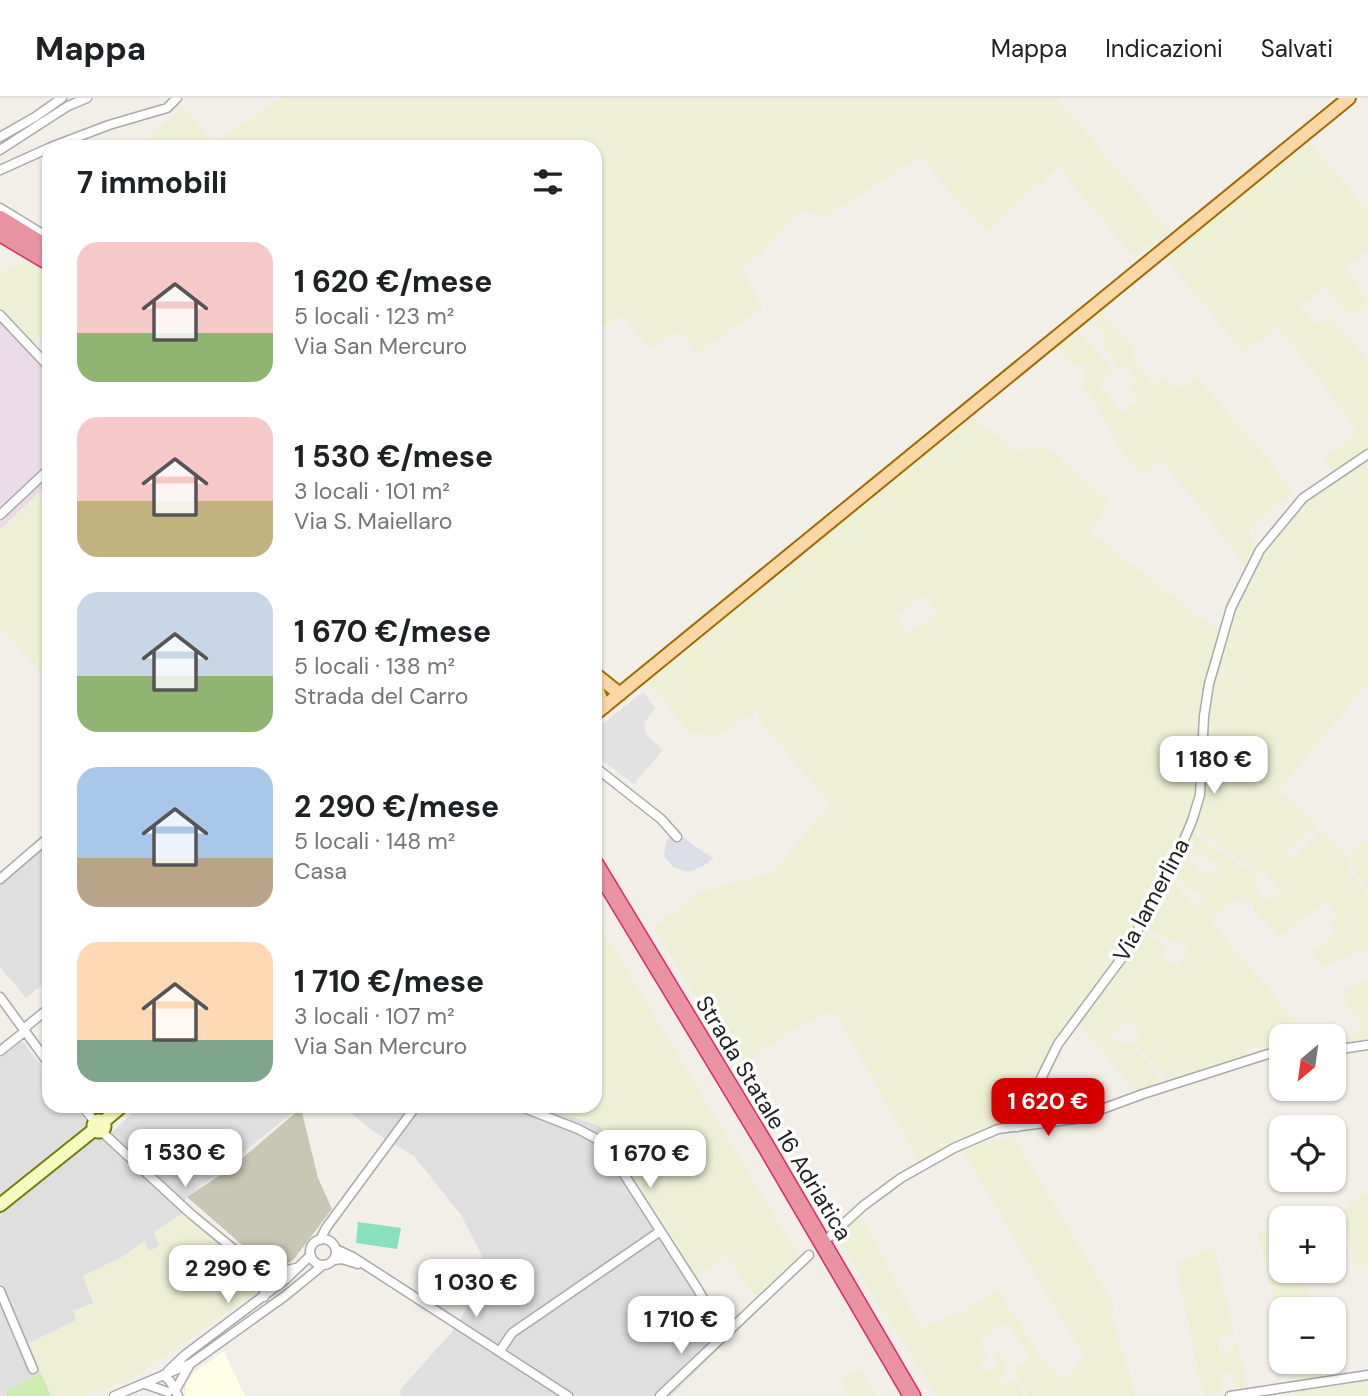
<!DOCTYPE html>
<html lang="it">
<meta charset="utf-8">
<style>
:root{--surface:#fff;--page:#f2f2f2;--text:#202124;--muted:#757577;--line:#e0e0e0;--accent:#d40000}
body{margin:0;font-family:"DM Sans",sans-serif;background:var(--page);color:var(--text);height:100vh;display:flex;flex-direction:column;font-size:26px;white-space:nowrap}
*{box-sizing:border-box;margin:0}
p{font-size:23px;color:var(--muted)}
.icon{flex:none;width:38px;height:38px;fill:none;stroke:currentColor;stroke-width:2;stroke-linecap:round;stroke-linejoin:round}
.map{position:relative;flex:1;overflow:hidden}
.details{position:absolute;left:42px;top:42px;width:560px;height:973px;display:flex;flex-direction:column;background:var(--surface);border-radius:21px;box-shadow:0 2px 5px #0004}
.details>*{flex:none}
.needle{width:46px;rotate:209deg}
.buttons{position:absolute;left:1269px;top:926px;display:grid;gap:14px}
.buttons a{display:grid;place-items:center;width:77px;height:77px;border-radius:14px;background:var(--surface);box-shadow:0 2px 5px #0004;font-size:35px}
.price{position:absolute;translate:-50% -60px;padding:0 16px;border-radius:14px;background:#fff;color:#222;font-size:23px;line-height:46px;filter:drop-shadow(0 2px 4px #0008)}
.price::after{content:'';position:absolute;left:50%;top:42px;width:21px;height:16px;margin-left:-10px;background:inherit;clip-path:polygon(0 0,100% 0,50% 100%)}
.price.selected{background:var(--accent);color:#fff}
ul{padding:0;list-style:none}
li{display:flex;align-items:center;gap:21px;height:175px;padding:0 35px}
li span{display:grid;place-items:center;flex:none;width:196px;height:140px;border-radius:21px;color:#555}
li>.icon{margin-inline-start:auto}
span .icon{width:84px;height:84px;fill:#fffc;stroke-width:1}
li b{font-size:30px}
h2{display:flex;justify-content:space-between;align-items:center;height:84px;padding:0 35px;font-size:30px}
header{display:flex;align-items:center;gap:42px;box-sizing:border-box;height:98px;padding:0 35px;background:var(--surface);border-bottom:2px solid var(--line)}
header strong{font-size:33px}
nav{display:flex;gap:38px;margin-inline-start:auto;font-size:24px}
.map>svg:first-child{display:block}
</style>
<header>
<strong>Mappa</strong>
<nav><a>Mappa</a><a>Indicazioni</a><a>Salvati</a></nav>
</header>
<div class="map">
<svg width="1368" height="1298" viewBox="0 0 1368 1298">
<rect width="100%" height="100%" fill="#f2efe9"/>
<path fill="#e0dfdf" d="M49 733V881L26 900 0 869V774Z
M22 943 49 977V1008H74L103 1043 140 1008H301L186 1100 182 1116 154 1134 160 1148 149 1154 144 1144 124 1158 84 1178 94 1205 77 1222 29 1245 41 1275 5 1293 6 1298H0V960Z
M341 1008H540L600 1028 732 1237 671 1298H401L399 1293 452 1234 482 1186V1158L461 1117 414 1058 383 1040Z"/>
<path fill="#ebdbe8" d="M0 214 49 268V385L0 432Z"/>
<path fill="#ffffe5" d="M224 1253 245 1298H185L186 1285 195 1274Z"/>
<path fill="#c7c7b4" d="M301 1010 318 1080 332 1111 294 1161 283 1169 273 1170 263 1165 187 1099 231 1070Z"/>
<path fill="#eef0d5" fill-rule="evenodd" d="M282 0H1057L1170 134 1132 157 1058 69 987 132 955 100 920 58 827 118 800 112 759 158 741 168 762 209 697 256 680 233 649 251 623 217 595 236V49H137L184 9 213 45Z
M1305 44H1309L1368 113V152L1345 170 1368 204 1350 219 1324 188 1300 208 1316 228 1330 217 1368 263V352L1335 377 1324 361 1357 333 1315 275 1277 229 1244 255 1163 157Z
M27 161 49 175V234L28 245 0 214V174Z
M1102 214 1134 250 1133 260 1153 286 1162 280 1179 291 1196 280 1251 341 1293 394 1247 433 1255 449 1245 468 1204 413 1160 362 1140 378 1120 350 1092 298 1080 287 1089 278 1078 264 1073 268 1058 248 1073 235 1082 238 1113 271 1100 288 1122 315 1138 302 1128 289 1137 279 1126 268 1119 272 1103 246 1105 235 1092 227Z
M971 318 1017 353 1045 348 1110 404 1089 434 1219 534 1204 598 1198 695 1189 724 1121 856 1056 945 1013 1027 920 1065 838 919 826 913 738 967 661 842 655 829 698 795 771 775 831 706 761 625 757 612 715 639 687 632 648 584ZM924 497 936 515 933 520 907 534 896 517Z
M1368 359V591L1366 589 1350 606 1278 693 1318 727 1287 754 1293 762 1321 734 1344 753 1352 777 1368 797V857L1362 851 1324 868 1313 853 1331 840 1335 834 1329 822 1337 816 1327 803 1280 838 1251 811 1254 807 1250 803 1246 806 1239 799 1210 823 1309 938H1281V952L1265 954 1261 947 1245 952V960L1170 985 1136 946 1139 933 1129 921 1110 937 1117 946 1131 944 1161 983V987L1137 995 1078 925 1140 830 1167 849 1161 859 1178 870 1189 850 1179 843 1166 842 1142 826 1169 779 1195 810 1205 798 1197 791 1191 796 1171 775 1180 756 1196 766 1194 770 1202 775 1205 772 1213 777 1219 768 1203 757 1201 759 1183 749 1189 733 1262 781 1254 788 1265 801 1273 800 1281 792 1265 774 1261 776 1191 728 1203 701 1206 614 1214 567 1245 483 1267 446 1286 422 1314 395Z
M49 385V583L0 531V432Z
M1364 742 1368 745V791L1356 776 1351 765 1352 755Z
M595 818 799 1158 756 1200 726 1157 696 1180 600 1028 540 1008H595Z
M1368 881V944L1334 949 1333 938 1340 944 1362 927 1341 899 1344 897 1342 893Z
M1014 1039 1114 1207 1111 1216 1136 1298H1028L1013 1271 1031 1260 1007 1224 979 1243 988 1259 980 1267 983 1274 989 1273 999 1266 992 1256 998 1254 1008 1270 1000 1280 1005 1285 1016 1283 1024 1298H937L841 1147 833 1139 858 1113 921 1230 963 1213 998 1192 1041 1259 1064 1282 1084 1259 961 1050Z
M1368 1094V1166L1355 1170 1343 1114 1349 1106Z
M182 1116 256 1179 258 1191 254 1196 132 1281 88 1298H51L29 1246 76 1222 73 1213 93 1205 83 1178 124 1158 144 1143 149 1153 160 1148 154 1135Z
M1281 1123V1172L1305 1173 1313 1211H1281L1280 1229 1258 1133Z
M1214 1150 1234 1236 1217 1239 1221 1258 1237 1245 1248 1293 1234 1288 1229 1272 1221 1275 1223 1296 1203 1297 1176 1165Z
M1288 1264H1318L1322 1283 1294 1287Z
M861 1273 875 1298H850L840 1279Z
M1368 1282V1298H1295L1293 1294Z"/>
<path fill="#cdebb0" d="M41 1275 51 1298H7L5 1293Z"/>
<path fill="#88e0be" d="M358 1124 401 1130 397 1151 356 1145Z"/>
<path fill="#e2e2e2" d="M643 594 655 610 644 626 647 637 663 652 634 686 595 657V632Z"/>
<path fill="#dddde8" d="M674 732 693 747 713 760 705 767 692 773H684L672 768 664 758 666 744Z"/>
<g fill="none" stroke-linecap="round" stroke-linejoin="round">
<defs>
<path id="street" d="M0 39 35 19 62 0
M51 49 109 27 167 10 177 0
M0 52 68 8 87 0
M0 72 49 50
M0 110 49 140
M0 217 49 269
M0 417 49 371
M595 669 661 721 677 739
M0 781 49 739
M0 899 49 966
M1334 952 1368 947
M0 953 24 934 27 928 49 910
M82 1008 95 1024
M519 1008 578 1031 604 1045 697 1190 715 1221 722 1239
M1017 1029 1058 946 1124 857 1175 763 1192 723 1200 697 1204 618 1209 586 1231 510 1260 452 1303 400 1368 356
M101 1033 191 1116 253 1167C268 1175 280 1174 296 1170
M827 1141 863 1108 901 1080 954 1050 998 1031 1075 1021 1143 996 1268 956H1281
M310 1154a13 13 0 1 1 26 0a13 13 0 1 1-26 0Z
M320 1142 326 1130 416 1008
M336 1151 353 1159 568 1298
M334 1162 342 1161 358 1166
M255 1170 264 1185V1199
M0 1193 33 1271
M500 1253 512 1235 659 1134
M168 1273 185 1257 286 1181 311 1157
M163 1277 170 1283 178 1298
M145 1286 168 1294
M176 1291 190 1266
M114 1298 190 1266 285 1198 323 1167
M660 1298 809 1157
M1230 1298 1368 1277"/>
<path id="secondary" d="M93.5 1028a5.5 5.5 0 1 1 11 0a5.5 5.5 0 1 1-11 0Z
M103 1024 122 1008
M0 1107 95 1031"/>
<path id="primary" d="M595 576 620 596
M595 585 604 609
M595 616 1349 0"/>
<path id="highway" d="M0 121 49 151
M0 135 49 164
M595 766 764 1045 912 1298"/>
</defs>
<use href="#street" stroke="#a9a9a9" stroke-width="11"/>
<use href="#secondary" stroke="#707d05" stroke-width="16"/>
<use href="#primary" stroke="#a06b00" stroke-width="16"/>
<use href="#highway" stroke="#dc2a67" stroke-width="19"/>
<use href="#street" stroke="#fff" stroke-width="8"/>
<use href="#secondary" stroke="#f7fabf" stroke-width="12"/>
<use href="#primary" stroke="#fcd6a4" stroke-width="12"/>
<use href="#highway" stroke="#e892a2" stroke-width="16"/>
</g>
<g text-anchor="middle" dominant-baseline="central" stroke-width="7" stroke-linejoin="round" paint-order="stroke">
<g font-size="23" fill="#222" stroke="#fff">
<text transform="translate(1151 802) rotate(-62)">Via lamerlina</text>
<text transform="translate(774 1020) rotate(59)">Strada Statale 16 Adriatica</text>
</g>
</g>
</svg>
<div class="buttons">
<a><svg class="needle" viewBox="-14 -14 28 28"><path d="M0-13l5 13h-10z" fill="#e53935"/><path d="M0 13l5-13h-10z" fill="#757577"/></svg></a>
<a><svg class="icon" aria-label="locate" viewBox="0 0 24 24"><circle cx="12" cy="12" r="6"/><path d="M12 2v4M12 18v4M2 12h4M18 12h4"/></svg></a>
<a>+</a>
<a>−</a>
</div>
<b class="price" style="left:1214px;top:698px">1 180 €</b>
<b class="price selected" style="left:1048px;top:1040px">1 620 €</b>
<b class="price" style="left:185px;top:1091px">1 530 €</b>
<b class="price" style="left:650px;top:1092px">1 670 €</b>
<b class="price" style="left:228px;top:1207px">2 290 €</b>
<b class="price" style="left:476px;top:1221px">1 030 €</b>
<b class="price" style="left:681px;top:1258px">1 710 €</b>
<section class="details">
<h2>7 immobili<svg class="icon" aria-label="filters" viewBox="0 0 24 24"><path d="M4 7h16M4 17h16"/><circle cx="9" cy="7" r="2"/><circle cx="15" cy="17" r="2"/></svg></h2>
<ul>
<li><span style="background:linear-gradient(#f6c9c9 65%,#8fb573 0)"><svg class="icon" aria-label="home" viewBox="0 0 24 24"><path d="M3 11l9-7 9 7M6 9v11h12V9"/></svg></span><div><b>1 620 €/mese</b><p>5 locali · 123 m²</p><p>Via San Mercuro</p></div></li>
<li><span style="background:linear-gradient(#f6c9c9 60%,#c2b280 0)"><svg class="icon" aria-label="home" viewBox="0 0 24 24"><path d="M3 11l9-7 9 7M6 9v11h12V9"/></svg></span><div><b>1 530 €/mese</b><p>3 locali · 101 m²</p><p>Via S. Maiellaro</p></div></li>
<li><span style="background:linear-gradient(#c9d6e8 60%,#8fb573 0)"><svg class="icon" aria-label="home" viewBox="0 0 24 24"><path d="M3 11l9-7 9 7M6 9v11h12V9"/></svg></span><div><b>1 670 €/mese</b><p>5 locali · 138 m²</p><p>Strada del Carro</p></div></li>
<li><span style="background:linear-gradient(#a9c7e8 65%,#b9a48a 0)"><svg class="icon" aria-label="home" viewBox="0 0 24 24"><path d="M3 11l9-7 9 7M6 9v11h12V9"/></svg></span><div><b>2 290 €/mese</b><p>5 locali · 148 m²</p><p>Casa</p></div></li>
<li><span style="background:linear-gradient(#ffd9b3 70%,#7fa58c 0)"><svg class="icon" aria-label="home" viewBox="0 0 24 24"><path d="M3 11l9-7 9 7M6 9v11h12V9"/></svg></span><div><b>1 710 €/mese</b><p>3 locali · 107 m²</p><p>Via San Mercuro</p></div></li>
</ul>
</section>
</div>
